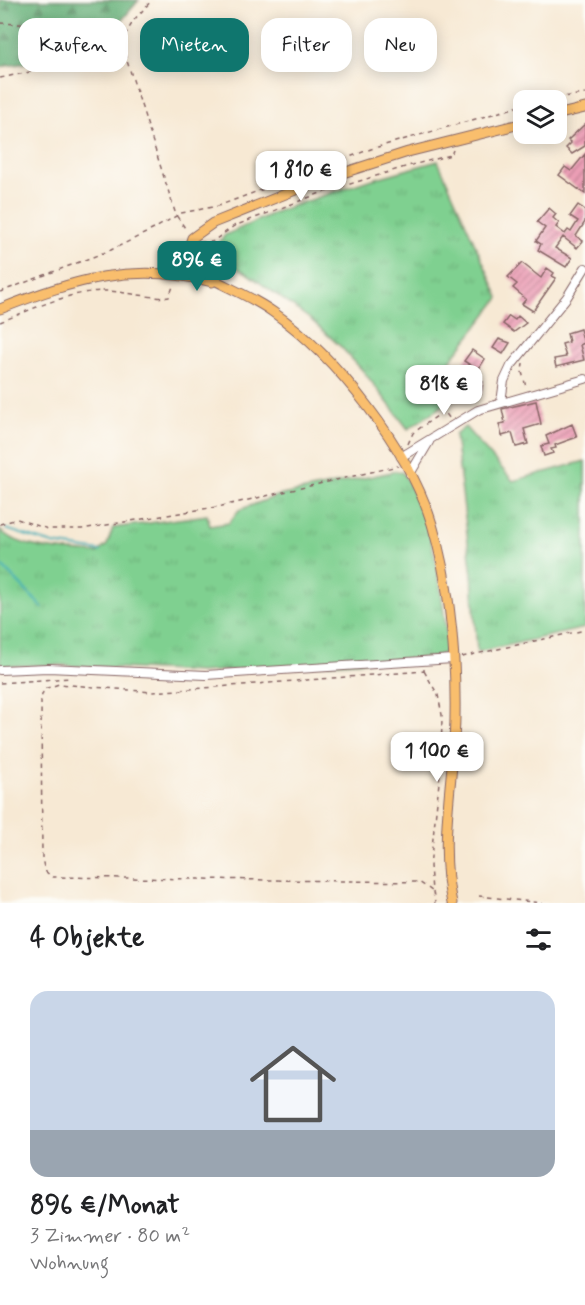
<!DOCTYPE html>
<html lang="de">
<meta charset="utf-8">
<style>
:root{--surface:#fff;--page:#f2f2f2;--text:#202124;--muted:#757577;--accent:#0f766e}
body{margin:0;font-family:Mynerve,sans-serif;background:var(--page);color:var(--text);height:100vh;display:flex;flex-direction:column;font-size:22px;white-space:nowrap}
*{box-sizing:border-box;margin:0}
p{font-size:20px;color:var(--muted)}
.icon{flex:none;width:33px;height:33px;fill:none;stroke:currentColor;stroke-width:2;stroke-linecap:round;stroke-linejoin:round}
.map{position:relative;height:903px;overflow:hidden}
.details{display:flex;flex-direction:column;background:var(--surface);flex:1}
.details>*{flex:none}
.guide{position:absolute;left:18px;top:18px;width:549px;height:54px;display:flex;gap:12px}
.controls{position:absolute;left:513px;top:90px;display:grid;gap:12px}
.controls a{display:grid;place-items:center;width:54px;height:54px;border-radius:12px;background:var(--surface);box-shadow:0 3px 15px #0003;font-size:30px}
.price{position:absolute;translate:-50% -51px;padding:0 14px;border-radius:12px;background:#fff;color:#222;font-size:20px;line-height:39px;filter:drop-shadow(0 2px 3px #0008)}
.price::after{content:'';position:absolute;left:50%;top:36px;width:18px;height:14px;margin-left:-9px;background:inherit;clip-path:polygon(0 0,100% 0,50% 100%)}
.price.current{background:var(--accent);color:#fff}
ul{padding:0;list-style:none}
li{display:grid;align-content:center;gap:12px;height:318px;padding:0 30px}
li span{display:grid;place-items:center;height:186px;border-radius:18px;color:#555}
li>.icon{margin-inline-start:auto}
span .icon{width:108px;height:108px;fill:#fffc;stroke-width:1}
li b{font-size:26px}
h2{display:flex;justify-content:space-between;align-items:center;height:72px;padding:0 30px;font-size:26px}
.pill{padding:0 21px;border-radius:18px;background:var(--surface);box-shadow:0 3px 15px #0003;font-size:21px;line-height:54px}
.pill.current{background:var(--accent);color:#fff}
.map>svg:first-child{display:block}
</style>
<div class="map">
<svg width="585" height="903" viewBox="0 0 585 903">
<defs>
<pattern id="grass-tufts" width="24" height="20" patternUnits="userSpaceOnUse" patternTransform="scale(1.5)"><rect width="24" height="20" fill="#7fd090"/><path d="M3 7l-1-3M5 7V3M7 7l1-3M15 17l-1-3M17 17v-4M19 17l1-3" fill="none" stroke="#6fb27c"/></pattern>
<pattern id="forest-firs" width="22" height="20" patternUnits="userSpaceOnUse" patternTransform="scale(1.5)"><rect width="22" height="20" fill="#67b27a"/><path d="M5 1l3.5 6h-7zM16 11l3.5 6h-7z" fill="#579064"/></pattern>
<pattern id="building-hatch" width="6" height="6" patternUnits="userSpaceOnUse" patternTransform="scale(1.5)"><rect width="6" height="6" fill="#ec9fb6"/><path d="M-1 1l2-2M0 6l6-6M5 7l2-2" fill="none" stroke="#c18194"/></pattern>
</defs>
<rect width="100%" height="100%" fill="#fdfcf7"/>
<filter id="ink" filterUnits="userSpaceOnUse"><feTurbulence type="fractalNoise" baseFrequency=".0167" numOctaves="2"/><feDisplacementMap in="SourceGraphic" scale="12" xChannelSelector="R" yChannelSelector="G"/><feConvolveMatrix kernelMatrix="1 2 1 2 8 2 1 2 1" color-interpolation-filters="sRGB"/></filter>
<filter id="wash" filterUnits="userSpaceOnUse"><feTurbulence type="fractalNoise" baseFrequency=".008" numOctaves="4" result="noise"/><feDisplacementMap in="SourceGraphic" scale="24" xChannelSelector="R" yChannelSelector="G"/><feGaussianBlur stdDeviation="1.35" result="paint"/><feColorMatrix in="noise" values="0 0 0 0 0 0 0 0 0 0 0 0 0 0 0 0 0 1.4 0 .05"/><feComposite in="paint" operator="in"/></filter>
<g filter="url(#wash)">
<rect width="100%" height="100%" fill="#f7e9d4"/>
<path fill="url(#grass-tufts)" stroke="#64785e" stroke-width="1.5" d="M438 161 499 298 430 387 445 404 408 429 364 372 340 346 310 319 245 272 222 261 215 248 225 235 278 211 366 181Z
M465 427 513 481 585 461V628L477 652 472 575 455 435Z
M397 471 403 473C435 526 441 586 448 647L442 654 434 657 201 672 56 665 0 666V530C20 550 70 551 97 553L107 545 113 528 207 515 210 526 229 523 239 510 277 496Z"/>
<path fill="url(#forest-firs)" stroke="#586852" stroke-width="1.5" d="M0 0H139L105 40 79 55 0 67Z"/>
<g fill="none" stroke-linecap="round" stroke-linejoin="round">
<path stroke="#3daeb8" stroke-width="2" d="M6 529 53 544 100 551
M0 564 43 608"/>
</g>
<g id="blocks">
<path fill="url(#building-hatch)" d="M585 124V146L572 154 566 148 571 143 568 140Z
M585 154V194L559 175 565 167 571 171Z
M578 205 585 210V222L576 236 583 241 577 248 563 237 555 248 572 258 566 267 538 250 541 244 536 241 545 228 537 222 549 208 556 214 553 218 559 223 556 227 565 234 568 230 571 232 578 221 570 216Z
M522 263 541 278 547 268 554 273 552 276 556 278 533 311 522 304 526 299 513 288 517 284 508 277Z
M509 316 515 320 518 316 526 323 514 332 503 324Z
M580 329 584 343 580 345 584 360 556 367 554 359 566 357 562 344 569 342 567 333Z
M499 339 510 343 503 354 493 348Z
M472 350 485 359 478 370 464 361Z
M451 372 458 373V379L483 382 481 394 463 392V397L447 394Z
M536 401 541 424 524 429 528 444 516 447 512 433 502 436 499 424 505 423 502 409Z
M572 424 577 437 555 445 556 448 551 449 553 453 544 456 541 446 549 444 546 436Z"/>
</g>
</g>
<g filter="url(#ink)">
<use href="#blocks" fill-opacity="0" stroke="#876666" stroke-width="1.5"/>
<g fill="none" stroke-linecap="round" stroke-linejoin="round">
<defs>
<path id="minor" d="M501 402 504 381 511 366 567 297 585 268
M401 457 478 410 585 379
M410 474 429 442
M0 670 48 668 206 675 453 659"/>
<path id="major" d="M556 115 585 108
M187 248 193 263 202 273C225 287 251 296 273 312 337 357 409 449 432 524 450 585 456 655 455 718 454 780 438 841 452 903
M180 275 192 238 213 223 318 181 408 152 524 123
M0 309C74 280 133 261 212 282"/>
</defs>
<use href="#minor" stroke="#876666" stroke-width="10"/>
<use href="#major" stroke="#876666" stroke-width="11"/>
<path stroke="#876666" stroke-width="1.5" stroke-dasharray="4.5 4.5" stroke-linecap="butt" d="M0 23 59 26 121 42 176 215 187 231
M0 78 80 62 103 53 121 42 134 20 152 0
M539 100 585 94
M200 242H212L234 226 318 194 408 166 451 155 453 150
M200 256 204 244
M0 292 111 250 154 229 181 213 218 206 371 149 524 105
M0 322C33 309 65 293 101 291 117 290 160 300 169 297L174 284
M523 363 522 372 526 387
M408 444 413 433 444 411 450 419
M0 524 17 519 48 529H82L222 506 398 466
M462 657 585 630
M424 669V671L152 692 59 684 44 689 41 698 42 859 45 871 52 877 419 882 432 891 430 866 441 764 442 715 438 695 424 671
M0 683 70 678
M433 892 435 903
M479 896 542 903"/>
<use href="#minor" stroke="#fff" stroke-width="8"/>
<use href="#major" stroke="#f9be6d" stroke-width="9"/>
</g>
</g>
</svg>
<div class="controls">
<a><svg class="icon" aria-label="layers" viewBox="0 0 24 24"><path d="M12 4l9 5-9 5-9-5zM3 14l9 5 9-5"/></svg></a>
</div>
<b class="price" style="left:301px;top:202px">1 810 €</b>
<b class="price current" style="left:197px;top:292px">896 €</b>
<b class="price" style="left:444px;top:416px">818 €</b>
<b class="price" style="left:437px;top:783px">1 100 €</b>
<div class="guide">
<a class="pill">Kaufen</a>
<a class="pill current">Mieten</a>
<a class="pill">Filter</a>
<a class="pill">Neu</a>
</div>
</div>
<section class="details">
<h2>4 Objekte<svg class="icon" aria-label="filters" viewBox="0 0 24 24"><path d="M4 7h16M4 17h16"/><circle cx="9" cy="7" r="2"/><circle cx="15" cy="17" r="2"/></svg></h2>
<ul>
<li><span style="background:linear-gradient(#c9d6e8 75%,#9aa5b1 0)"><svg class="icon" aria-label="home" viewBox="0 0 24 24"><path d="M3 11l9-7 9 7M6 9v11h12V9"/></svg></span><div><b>896 €/Monat</b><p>3 Zimmer · 80 m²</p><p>Wohnung</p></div></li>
</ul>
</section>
